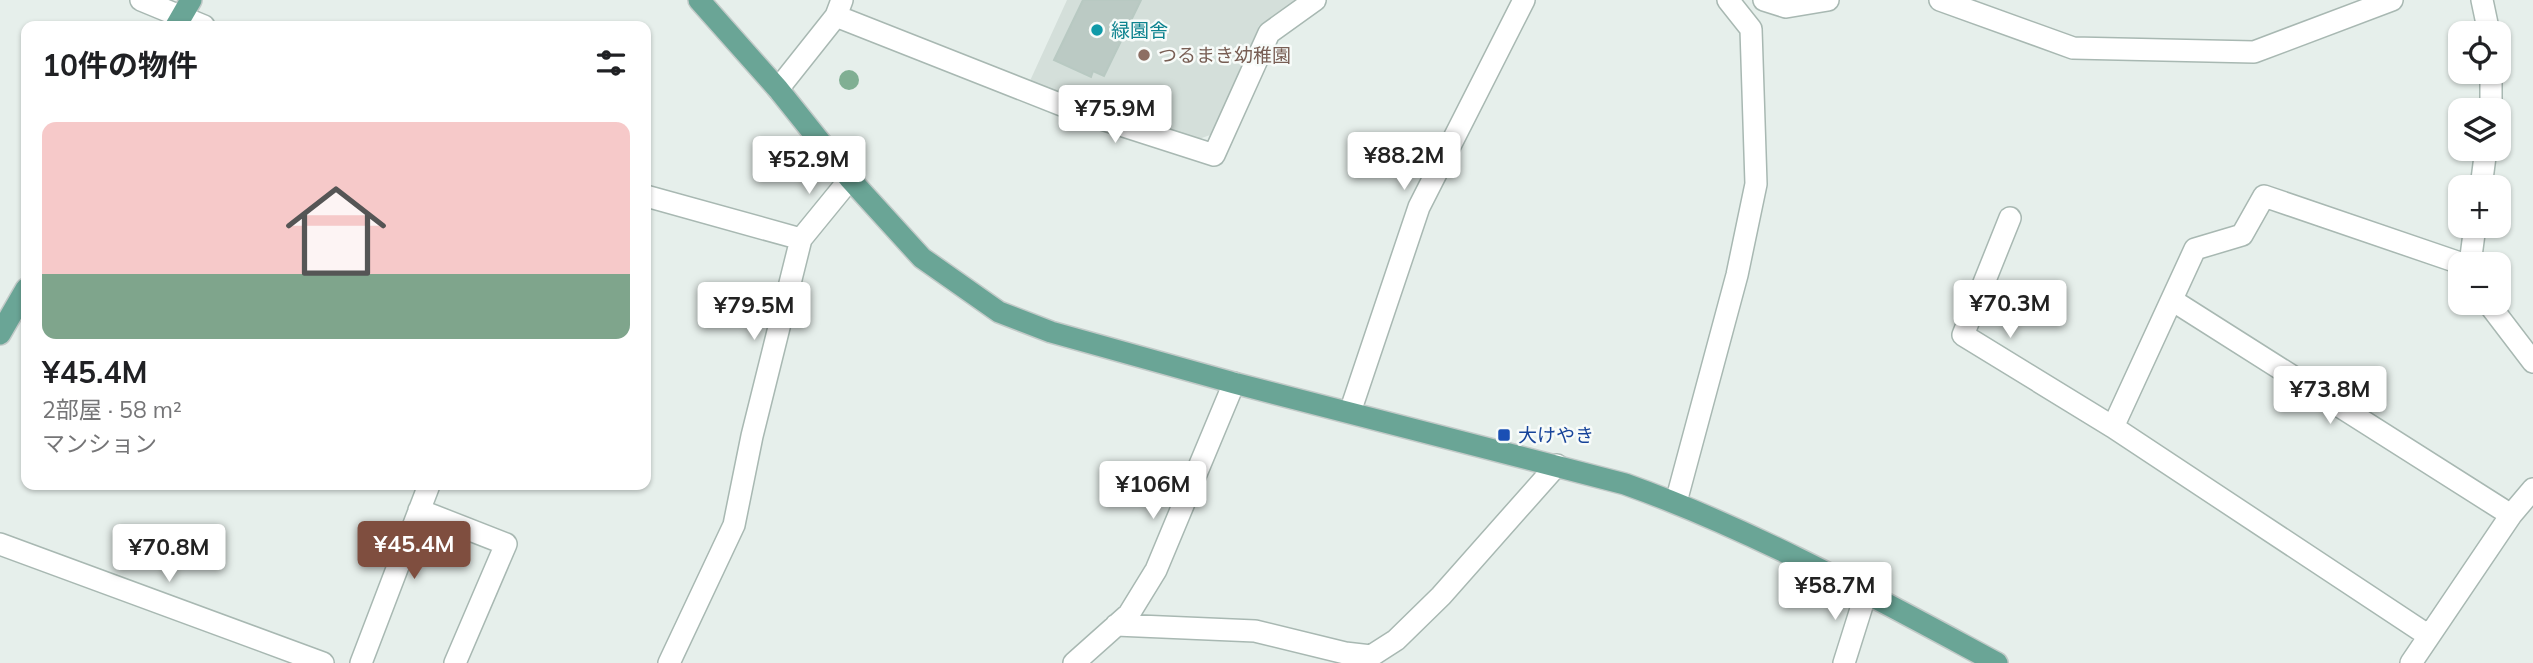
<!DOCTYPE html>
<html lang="ja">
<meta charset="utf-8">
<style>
:root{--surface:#fff;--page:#f2f2f2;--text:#202124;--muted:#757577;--line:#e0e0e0;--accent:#7f4e3f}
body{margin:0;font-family:Mulish,"Noto Sans JP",sans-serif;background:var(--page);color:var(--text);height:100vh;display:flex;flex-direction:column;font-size:26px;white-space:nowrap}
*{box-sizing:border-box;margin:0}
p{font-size:23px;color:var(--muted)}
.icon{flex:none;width:38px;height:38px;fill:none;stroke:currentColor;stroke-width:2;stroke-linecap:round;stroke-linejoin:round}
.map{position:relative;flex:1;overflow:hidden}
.drawer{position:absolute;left:21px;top:21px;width:630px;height:469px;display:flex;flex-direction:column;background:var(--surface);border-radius:14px;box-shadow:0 2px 5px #0004}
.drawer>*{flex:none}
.tools{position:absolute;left:2448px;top:21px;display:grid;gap:14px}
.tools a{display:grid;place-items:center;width:63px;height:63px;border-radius:14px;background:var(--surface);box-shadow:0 2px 5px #0004;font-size:35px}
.price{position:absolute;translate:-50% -60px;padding:0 16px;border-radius:7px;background:#fff;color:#222;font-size:23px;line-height:46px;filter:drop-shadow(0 2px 4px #0008)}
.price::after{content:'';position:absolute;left:50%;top:42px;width:21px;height:16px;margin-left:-10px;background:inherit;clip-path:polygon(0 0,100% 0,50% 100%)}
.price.selected{background:var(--accent);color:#fff}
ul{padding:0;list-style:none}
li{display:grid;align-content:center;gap:14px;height:371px;padding:0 21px}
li+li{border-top:2px solid var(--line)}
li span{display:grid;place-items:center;height:217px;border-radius:14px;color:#555}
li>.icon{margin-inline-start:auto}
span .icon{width:126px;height:126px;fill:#fffc;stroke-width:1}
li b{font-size:30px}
h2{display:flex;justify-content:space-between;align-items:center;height:84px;padding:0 21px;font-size:30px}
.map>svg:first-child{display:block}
</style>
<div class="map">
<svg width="2533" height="663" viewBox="0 0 2533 663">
<rect width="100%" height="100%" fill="#e6efeb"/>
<path fill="#d4dfda" d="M1067 0H1296L1259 26 1213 134 1196 140 1149 121 1136 122 1029 83Z"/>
<path fill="#bbcac4" stroke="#b8c9c2" stroke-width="2" d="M1083 0H1141L1104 76 1093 71 1091 77 1054 60Z"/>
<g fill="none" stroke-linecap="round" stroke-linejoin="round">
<defs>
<path id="minor" d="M141 0 204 26
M1764 0 1786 7 1828 0
M1940 0 2073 48 2254 52 2392 0
M2482 0 2489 33
M836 16 1077 111 1214 155 1269 33 1315 0
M778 89 836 16 842 0
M2491 110V72
M2481 187 2486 149
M646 196 801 239
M2010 218 1963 335 2113 427
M2470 264 2475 226
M2172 300 2511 515
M2488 303 2533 362
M1350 412 1419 207 1524 0
M1676 502 1737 275 1756 184 1751 29 1728 0
M419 510 506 544 455 663
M0 544 323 663
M1116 625 1255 631 1345 653 1371 656 1396 640 1441 596 1557 465
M2429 636 2113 427 2195 249 2242 235 2264 196 2463 264
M361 663 429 485
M669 663 734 525 752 436 801 239 850 179
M1074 663 1129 614 1156 570 1234 383
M1844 663 1866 593
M2411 663 2511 515 2533 489"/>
<path id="major" d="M699 0 778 89 850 179 922 258 999 312 1051 332 1234 383 1625 484C1754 530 1876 598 1997 663
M176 26 191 0
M0 334 26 289"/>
</defs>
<use href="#minor" stroke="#a8b8b2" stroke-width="24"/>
<use href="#major" stroke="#c2cac8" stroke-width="24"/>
<use href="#minor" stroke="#fff" stroke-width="21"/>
<use href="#major" stroke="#6aa596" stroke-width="21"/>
</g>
<circle fill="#80af93" cx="849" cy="80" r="10"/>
<circle fill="#0f9aa8" stroke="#f7fbf9" stroke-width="2.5" cx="1097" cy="30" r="7"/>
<circle fill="#8d6e63" stroke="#f7fbf9" stroke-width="2.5" cx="1144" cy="55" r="7"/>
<rect fill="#1a4fb4" stroke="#f7fbf9" stroke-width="2.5" x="1497" y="428" width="14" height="14" rx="3.5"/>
<g text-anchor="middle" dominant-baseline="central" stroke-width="5" stroke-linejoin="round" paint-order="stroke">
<g font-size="19" fill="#0d838f" stroke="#f7fbf9" text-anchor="start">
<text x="1111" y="30">緑園舎</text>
</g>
<g font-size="19" fill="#785e54" stroke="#f7fbf9" text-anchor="start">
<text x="1158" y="55">つるまき幼稚園</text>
</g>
<g font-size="19" fill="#164399" stroke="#f7fbf9" text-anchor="start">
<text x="1518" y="435">大けやき</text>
</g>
</g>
</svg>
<div class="tools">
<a><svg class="icon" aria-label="locate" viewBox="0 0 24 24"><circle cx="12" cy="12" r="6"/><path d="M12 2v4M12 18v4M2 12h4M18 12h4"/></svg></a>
<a><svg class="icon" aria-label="layers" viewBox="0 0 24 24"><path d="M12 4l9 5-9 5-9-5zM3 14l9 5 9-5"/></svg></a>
<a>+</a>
<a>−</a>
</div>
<b class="price" style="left:1115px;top:145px">¥75.9M</b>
<b class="price" style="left:1404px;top:192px">¥88.2M</b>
<b class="price" style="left:809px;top:196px">¥52.9M</b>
<b class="price" style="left:2010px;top:340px">¥70.3M</b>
<b class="price" style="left:754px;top:342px">¥79.5M</b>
<b class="price" style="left:2330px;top:426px">¥73.8M</b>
<b class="price" style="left:1153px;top:521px">¥106M</b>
<b class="price selected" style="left:414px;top:581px">¥45.4M</b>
<b class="price" style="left:169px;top:584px">¥70.8M</b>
<b class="price" style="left:1835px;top:622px">¥58.7M</b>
<section class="drawer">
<h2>10件の物件<svg class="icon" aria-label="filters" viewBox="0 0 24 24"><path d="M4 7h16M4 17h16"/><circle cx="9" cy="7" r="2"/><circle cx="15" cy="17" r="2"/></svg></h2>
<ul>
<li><span style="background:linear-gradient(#f6c9c9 70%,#7fa58c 0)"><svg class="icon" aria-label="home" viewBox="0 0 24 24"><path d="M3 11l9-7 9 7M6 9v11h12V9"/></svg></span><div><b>¥45.4M</b><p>2部屋 · 58 m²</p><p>マンション</p></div></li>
</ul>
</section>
</div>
